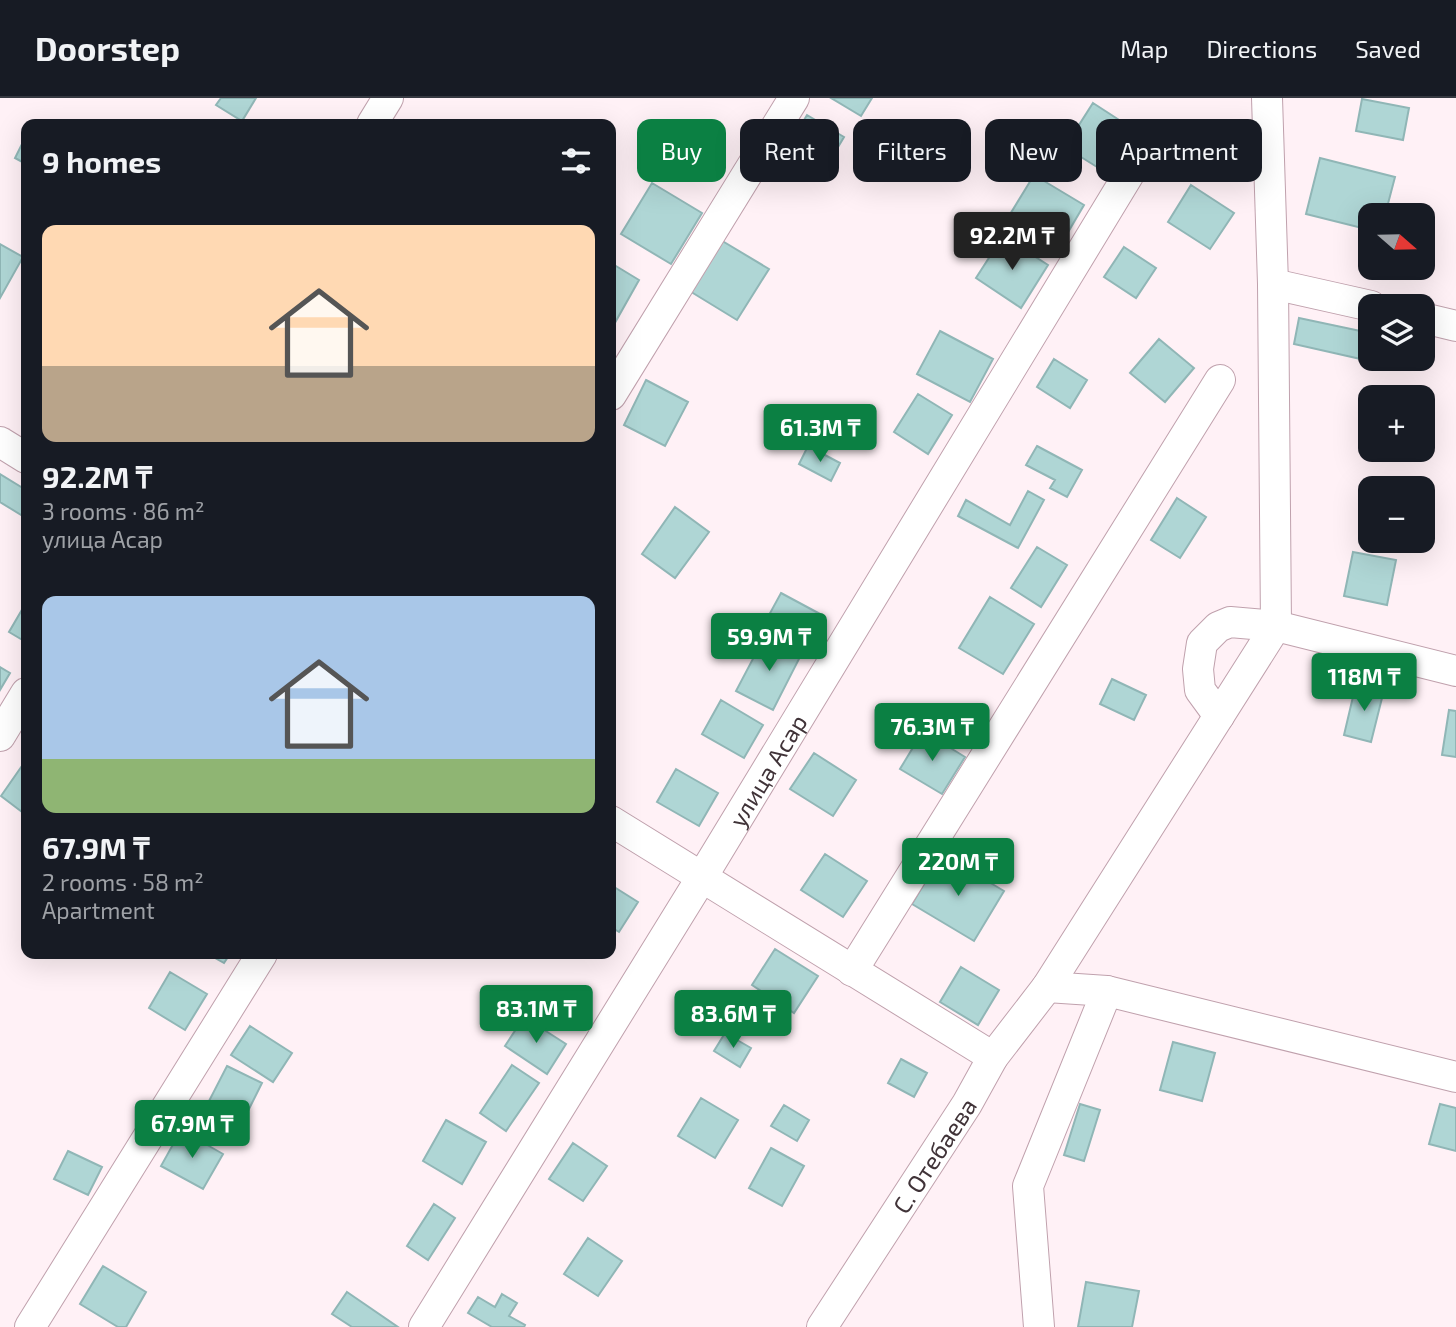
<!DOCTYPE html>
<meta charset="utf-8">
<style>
:root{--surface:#171b24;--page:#20242c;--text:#f1f3f6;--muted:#9ea1a6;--line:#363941;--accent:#0b8043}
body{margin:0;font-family:"Exo 2",sans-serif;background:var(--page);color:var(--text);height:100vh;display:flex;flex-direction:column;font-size:26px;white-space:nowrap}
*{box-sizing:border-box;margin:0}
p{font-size:23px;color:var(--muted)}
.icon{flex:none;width:38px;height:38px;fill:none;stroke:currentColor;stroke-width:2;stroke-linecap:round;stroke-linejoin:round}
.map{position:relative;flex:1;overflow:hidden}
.panel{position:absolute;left:21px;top:21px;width:595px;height:840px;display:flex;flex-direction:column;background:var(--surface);border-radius:14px;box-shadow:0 7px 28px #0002}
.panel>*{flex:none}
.top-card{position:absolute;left:637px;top:21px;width:665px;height:63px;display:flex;gap:14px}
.needle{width:46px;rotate:110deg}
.controls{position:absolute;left:1358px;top:105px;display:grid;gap:14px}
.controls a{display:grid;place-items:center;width:77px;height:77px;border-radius:14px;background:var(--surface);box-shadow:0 7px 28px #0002;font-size:35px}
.price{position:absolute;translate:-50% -60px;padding:0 16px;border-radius:7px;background:var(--accent);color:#fff;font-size:23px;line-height:46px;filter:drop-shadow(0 2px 4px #0008)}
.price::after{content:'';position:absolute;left:50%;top:42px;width:21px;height:16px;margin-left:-10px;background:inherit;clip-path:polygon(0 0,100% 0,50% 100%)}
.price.active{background:#222;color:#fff}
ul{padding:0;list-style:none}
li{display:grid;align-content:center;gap:14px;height:371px;padding:0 21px}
li span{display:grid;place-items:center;height:217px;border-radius:14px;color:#555}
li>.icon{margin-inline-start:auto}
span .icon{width:126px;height:126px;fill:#fffc;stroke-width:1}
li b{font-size:30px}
h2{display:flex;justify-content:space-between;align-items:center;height:84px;padding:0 21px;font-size:30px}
.tag{padding:0 24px;border-radius:14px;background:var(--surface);box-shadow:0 7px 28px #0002;font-size:24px;line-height:63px}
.tag.active{background:var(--accent);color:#fff}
header{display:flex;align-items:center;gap:42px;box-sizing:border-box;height:98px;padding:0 35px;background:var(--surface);border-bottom:2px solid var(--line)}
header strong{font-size:33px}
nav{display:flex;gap:38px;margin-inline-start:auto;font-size:24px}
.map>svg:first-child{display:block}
</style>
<header>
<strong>Doorstep</strong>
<nav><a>Map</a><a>Directions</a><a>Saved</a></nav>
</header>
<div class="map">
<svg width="1456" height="1229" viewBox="0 0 1456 1229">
<rect width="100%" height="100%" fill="#fff1f6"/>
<path fill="#afd6d5" stroke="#90b6b6" stroke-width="2" d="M221 0H256L242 23 216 7Z
M831 0H872L861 18Z
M1362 1 1409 10 1403 42 1356 33Z
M1093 5 1133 31 1105 74 1065 49Z
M807 17 844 39 819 81 782 59Z
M26 38V66L15 60Z
M1320 60 1395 79 1385 117H1370V132L1306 116Z
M1034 77 1084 107 1060 148 1009 118Z
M652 85 702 115 671 166 621 136Z
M1191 87 1234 115 1210 151 1168 124Z
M1003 138 1048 167 1021 210 976 180Z
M719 141 769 171 737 222 688 192Z
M0 146 23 159 0 200Z
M1124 149 1156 170 1136 200 1104 179Z
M611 165 639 182 612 230 611 229Z
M1299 220 1370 235 1365 262 1294 246Z
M940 233 993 261 970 304 917 276Z
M1159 241 1194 270 1165 304 1130 275Z
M1054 261 1087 282 1070 310 1037 289Z
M646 282 688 304 665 348 624 327Z
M918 296 952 317 928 356 894 334Z
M808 348 840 365 831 383 799 366Z
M1037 348 1082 372 1067 399 1050 390 1055 382 1026 367Z
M0 376 26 392V420L0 404Z
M1028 393 1044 402 1018 450 958 418 966 402 1010 427Z
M1177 400 1206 419 1180 460 1151 442Z
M675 409 709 434 675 480 642 456Z
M1037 449 1067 467 1041 509 1011 490Z
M1353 454 1396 462 1387 507 1344 498Z
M781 495 822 517 810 539 769 517Z
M990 499 1034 526 1003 576 959 550Z
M23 510 26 512V544L9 534Z
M765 538 801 557 773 612 736 593Z
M0 569 10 575 0 592Z
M1112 581 1146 597 1134 622 1100 606Z
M1356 586 1384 592 1371 644 1344 637Z
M721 602 763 627 744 660 702 636Z
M1449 612 1456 613V659L1442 657Z
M923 633 965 659 942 696 900 671Z
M814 655 856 682 833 718 790 691Z
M24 665 26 666V717L1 698Z
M676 671 718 695 699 728 657 704Z
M825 756 867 783 843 819 801 792Z
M942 756 1004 793 974 843 912 806Z
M611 787 638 804 619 834 611 829Z
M775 851 818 878 794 915 752 887Z
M208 856H230L224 865Z
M961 869 999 892 978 927 940 904Z
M170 874 207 896 185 932 149 910Z
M524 919 566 946 547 976 505 948Z
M250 928 292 955 273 984 231 957Z
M725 935 751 950 740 969 714 953Z
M1173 944 1215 955 1202 1003 1160 992Z
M901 961 927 975 914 999 888 985Z
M512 967 539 985 506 1033 480 1015Z
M227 968 262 985 244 1021 209 1003Z
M701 1000 738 1022 715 1060 678 1038Z
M1080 1006 1100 1012 1084 1063 1064 1057Z
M1440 1006 1456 1010V1053L1429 1046Z
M784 1007 809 1022 797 1043 771 1028Z
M446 1022 486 1044 462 1086 423 1063Z
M181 1032 223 1056 203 1091 161 1068Z
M573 1045 607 1068 583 1103 549 1081Z
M771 1050 804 1068 782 1108 749 1090Z
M68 1053 102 1069 88 1097 54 1081Z
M434 1106 455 1120 428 1162 407 1148Z
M588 1140 622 1163 598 1198 564 1176Z
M103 1168 146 1194 126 1229H118L80 1206Z
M1086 1184 1139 1193 1132 1229H1078Z
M347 1194 398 1229H352L332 1216Z
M502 1196 517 1205 509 1218 525 1227 524 1229H492L468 1215 478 1199 495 1209Z"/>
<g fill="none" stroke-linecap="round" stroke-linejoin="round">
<defs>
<g id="minor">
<path d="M372 26 388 0"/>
<path d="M1273 186 1371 208"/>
<path d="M1423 220 1456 228"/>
<path d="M611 297 794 0"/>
<path d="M0 344 26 360"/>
<path d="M1219 618 1200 592 1198 571 1202 545 1218 529 1230 524 1276 528 1456 573"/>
<path d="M0 638 26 595"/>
<path d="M611 723 993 959"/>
<path d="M852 873 1220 282"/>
<path d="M1047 889 1107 893 1456 979"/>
<path d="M30 1229 262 856"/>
<path id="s1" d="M424 1229 702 779 1129 76"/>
<path id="s2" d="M822 1229 967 1006 993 959 1047 889 1276 528 1273 186 1267 0"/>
<path d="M1039 1229 1028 1088 1107 893"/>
</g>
</defs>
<use href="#minor" stroke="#c0a1ad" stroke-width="32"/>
<use href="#minor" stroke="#fff" stroke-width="30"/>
</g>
<g text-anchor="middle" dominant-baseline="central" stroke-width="5" stroke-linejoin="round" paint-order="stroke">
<g font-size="24" fill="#403338" stroke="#fff1f6">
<text stroke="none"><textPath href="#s1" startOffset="654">улица Асар</textPath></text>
<text stroke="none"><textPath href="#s2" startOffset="205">С. Отебаева</textPath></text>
</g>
</g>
</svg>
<div class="controls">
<a><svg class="needle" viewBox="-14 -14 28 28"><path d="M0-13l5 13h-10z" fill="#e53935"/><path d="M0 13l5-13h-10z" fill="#9ea1a6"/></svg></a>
<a><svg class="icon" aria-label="layers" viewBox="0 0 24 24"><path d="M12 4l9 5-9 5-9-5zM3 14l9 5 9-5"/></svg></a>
<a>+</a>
<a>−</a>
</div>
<b class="price active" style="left:1012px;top:174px">92.2M ₸</b>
<b class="price" style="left:820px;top:366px">61.3M ₸</b>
<b class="price" style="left:769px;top:575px">59.9M ₸</b>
<b class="price" style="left:1364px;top:615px">118M ₸</b>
<b class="price" style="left:932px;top:665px">76.3M ₸</b>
<b class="price" style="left:958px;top:800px">220M ₸</b>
<b class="price" style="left:536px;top:947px">83.1M ₸</b>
<b class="price" style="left:733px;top:952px">83.6M ₸</b>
<b class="price" style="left:192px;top:1062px">67.9M ₸</b>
<div class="top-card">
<a class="tag active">Buy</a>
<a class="tag">Rent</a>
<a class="tag">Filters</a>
<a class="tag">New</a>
<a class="tag">Apartment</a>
</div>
<section class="panel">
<h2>9 homes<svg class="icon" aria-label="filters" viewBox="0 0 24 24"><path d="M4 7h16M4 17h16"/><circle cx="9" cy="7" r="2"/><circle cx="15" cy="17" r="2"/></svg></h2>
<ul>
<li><span style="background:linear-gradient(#ffd9b3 65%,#b9a48a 0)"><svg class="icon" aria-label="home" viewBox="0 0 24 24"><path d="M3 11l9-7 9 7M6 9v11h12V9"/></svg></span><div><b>92.2M ₸</b><p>3 rooms · 86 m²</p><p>улица Асар</p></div></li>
<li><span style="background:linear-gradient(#a9c7e8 75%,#8fb573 0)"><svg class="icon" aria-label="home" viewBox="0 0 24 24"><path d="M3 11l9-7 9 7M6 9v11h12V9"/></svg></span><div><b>67.9M ₸</b><p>2 rooms · 58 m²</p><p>Apartment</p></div></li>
</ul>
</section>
</div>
